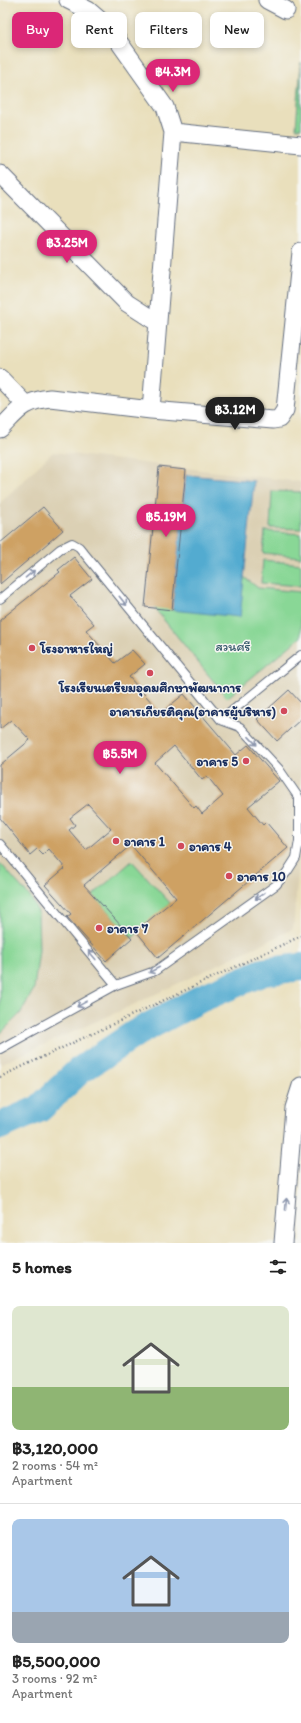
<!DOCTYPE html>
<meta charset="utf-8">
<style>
:root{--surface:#fff;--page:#f6f6f6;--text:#222;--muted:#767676;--line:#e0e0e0;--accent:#db2777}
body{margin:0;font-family:Itim,"Playpen Sans Thai",sans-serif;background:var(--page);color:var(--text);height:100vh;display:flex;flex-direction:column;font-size:15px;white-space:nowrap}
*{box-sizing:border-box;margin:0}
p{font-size:13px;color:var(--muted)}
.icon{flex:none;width:22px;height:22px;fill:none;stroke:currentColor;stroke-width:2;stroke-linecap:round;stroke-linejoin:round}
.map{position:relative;height:1243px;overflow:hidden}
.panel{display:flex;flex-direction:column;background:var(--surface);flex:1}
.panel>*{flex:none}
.top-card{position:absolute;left:12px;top:12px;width:277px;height:36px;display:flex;gap:8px}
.price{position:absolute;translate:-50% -34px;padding:0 9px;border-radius:14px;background:var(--accent);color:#fff;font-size:13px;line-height:26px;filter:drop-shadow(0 1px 2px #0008)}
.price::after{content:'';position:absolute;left:50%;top:24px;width:12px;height:9px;margin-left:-6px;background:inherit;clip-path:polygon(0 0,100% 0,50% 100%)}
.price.current{background:#222;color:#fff}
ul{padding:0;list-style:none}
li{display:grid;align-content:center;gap:8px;height:212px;padding:0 12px}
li+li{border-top:1px solid var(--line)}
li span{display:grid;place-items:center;height:124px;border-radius:8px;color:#555}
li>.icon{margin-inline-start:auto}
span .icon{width:72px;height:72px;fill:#fffc;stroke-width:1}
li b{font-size:17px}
h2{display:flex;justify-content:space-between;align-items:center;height:48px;padding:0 12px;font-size:17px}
.tag{padding:0 14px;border-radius:8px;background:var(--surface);box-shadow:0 2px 6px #0003;font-size:14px;line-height:36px}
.tag.current{background:var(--accent);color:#fff}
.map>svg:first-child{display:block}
</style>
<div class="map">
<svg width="301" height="1243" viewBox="0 0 301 1243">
<rect width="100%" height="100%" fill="#f6f6f2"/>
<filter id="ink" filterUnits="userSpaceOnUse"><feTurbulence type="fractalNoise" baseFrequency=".025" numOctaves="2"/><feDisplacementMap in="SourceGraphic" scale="8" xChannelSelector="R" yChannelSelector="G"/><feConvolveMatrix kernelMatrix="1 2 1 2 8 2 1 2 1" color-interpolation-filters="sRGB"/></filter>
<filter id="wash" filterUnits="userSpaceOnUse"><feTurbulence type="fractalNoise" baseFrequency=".012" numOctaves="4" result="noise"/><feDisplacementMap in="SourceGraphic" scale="16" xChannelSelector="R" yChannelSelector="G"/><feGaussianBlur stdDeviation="0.9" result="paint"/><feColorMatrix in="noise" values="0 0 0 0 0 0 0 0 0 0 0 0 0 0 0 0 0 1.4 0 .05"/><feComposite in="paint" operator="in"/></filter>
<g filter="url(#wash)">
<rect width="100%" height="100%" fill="#e9dfbc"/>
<path fill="#dbd0b4" d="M53 452 301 482V842L293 929 120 1011 0 1064V503Z"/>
<path fill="#89d796" stroke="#52837a" d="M301 62V128H296Z
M272 491 301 492V529L270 528Z
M265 531 301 534V557L263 553Z
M263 560 301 564V586L261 583Z
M244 577 258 588 301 592V637L227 698 151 604 240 610Z
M132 861 170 903 132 938 93 895Z
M0 863 31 898 38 912 39 950 34 989 20 1014 0 1034Z"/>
<path fill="#53abd0" stroke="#376d97" d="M186 475 254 481 240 617 172 610Z"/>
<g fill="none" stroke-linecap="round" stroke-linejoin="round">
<path stroke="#53abd0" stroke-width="28" d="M0 1126 39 1109 79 1071 136 1033 202 998 263 972 301 967"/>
</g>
<g id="blocks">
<path fill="#cea164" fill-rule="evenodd" d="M159 467 186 470 172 610 145 607Z
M43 507 63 530 0 584V543Z
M74 557 92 579 70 596 94 624 86 630 115 663 132 650 145 664 129 677 161 713 184 694 236 755 248 745 279 781 248 807 263 825 266 822 288 848 158 958 136 931 176 898 131 845 84 885 132 938 106 961 67 917 71 914 45 885 65 868 49 849 43 855 37 849 30 855 0 818V765L30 740 11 720 0 729V620L60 572 58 570ZM174 746 202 780 207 776 223 796 202 814 196 806 194 808 155 763ZM88 804 111 829 86 850 69 830 75 825 70 818Z
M289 690 301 703V719L277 741 257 719Z"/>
</g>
</g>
<g filter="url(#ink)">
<use href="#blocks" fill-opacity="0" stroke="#636d7f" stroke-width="1"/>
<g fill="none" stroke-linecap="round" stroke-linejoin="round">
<defs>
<path id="service" d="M0 599 60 549 72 543 79 547 221 720 240 727 279 769 299 798V841L296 858 287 872 276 885 155 971 116 985 0 1049
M221 720 301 655
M0 844 116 985"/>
<path id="minor" d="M68 0 88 10 109 28 165 107 173 132 301 145
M267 0 286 10
M0 174 127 303 158 323
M0 378 25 404
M151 410 173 132
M0 429C18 411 23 401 50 398L151 410 273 420 279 419 285 410 301 252
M283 1243 294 1108 301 1086"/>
</defs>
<use href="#service" stroke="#636d7f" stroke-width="10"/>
<use href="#minor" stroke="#636d7f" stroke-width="19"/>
<path stroke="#636d7f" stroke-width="2.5" stroke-dasharray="1 3" stroke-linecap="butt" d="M0 1077 301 936"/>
<use href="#service" stroke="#fff" stroke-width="8"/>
<use href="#minor" stroke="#fff" stroke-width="17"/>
</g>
<defs><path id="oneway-shaft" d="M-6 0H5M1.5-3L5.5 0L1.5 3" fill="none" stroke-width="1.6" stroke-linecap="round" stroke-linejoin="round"/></defs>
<g stroke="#8d97ae">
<use href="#oneway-shaft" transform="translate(30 574) rotate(-40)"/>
<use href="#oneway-shaft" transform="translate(123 601) rotate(51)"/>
<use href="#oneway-shaft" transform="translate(253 741) rotate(47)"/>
<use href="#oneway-shaft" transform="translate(260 896) rotate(144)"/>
<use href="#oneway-shaft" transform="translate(92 955) rotate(-130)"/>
<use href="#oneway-shaft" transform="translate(154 970) rotate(153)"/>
<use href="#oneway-shaft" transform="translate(82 1004) rotate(151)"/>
<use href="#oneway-shaft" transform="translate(286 1204) rotate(-85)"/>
</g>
</g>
<g fill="#d1495b" stroke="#f6f6f2" stroke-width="1.5">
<circle cx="32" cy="648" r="4"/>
<circle cx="150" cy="673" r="4"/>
<circle cx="284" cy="711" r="4"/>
<circle cx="246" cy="761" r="4"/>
<circle cx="116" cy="841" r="4"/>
<circle cx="181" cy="846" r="4"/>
<circle cx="229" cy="876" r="4"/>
<circle cx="99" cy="928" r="4"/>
</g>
<g text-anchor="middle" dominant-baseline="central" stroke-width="3" stroke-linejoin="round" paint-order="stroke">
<g font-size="13" fill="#36596c" stroke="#f6f6f2">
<text x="233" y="646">สวนศรี</text>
</g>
<g font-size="13" font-weight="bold" fill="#1b2f5e" stroke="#f6f6f2" text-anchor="start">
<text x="40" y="648">โรงอาหารใหญ่</text>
<text x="150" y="687" text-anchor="middle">โรงเรียนเตรียมอุดมศึกษาพัฒนาการ</text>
<text x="276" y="711" text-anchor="end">อาคารเกียรติคุณ(อาคารผู้บริหาร)</text>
<text x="238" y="761" text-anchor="end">อาคาร 5</text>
<text x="124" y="841">อาคาร 1</text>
<text x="189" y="846">อาคาร 4</text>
<text x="237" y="876">อาคาร 10</text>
<text x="107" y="928">อาคาร 7</text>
</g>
</g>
</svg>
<b class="price" style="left:173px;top:93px">฿4.3M</b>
<b class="price" style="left:67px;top:264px">฿3.25M</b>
<b class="price current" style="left:235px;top:431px">฿3.12M</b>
<b class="price" style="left:166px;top:538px">฿5.19M</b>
<b class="price" style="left:120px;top:775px">฿5.5M</b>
<div class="top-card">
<a class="tag current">Buy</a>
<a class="tag">Rent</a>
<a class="tag">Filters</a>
<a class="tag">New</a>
</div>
</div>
<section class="panel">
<h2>5 homes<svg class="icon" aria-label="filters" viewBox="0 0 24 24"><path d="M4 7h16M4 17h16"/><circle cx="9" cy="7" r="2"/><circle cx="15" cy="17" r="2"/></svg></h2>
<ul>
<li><span style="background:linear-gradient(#dfe7d0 65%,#8fb573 0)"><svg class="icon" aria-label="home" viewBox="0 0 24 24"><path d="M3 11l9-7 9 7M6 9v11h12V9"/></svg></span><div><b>฿3,120,000</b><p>2 rooms · 54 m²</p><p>Apartment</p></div></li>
<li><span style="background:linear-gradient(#a9c7e8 75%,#9aa5b1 0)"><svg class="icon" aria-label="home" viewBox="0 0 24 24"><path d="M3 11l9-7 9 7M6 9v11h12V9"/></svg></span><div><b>฿5,500,000</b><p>3 rooms · 92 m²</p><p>Apartment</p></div></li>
</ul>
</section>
